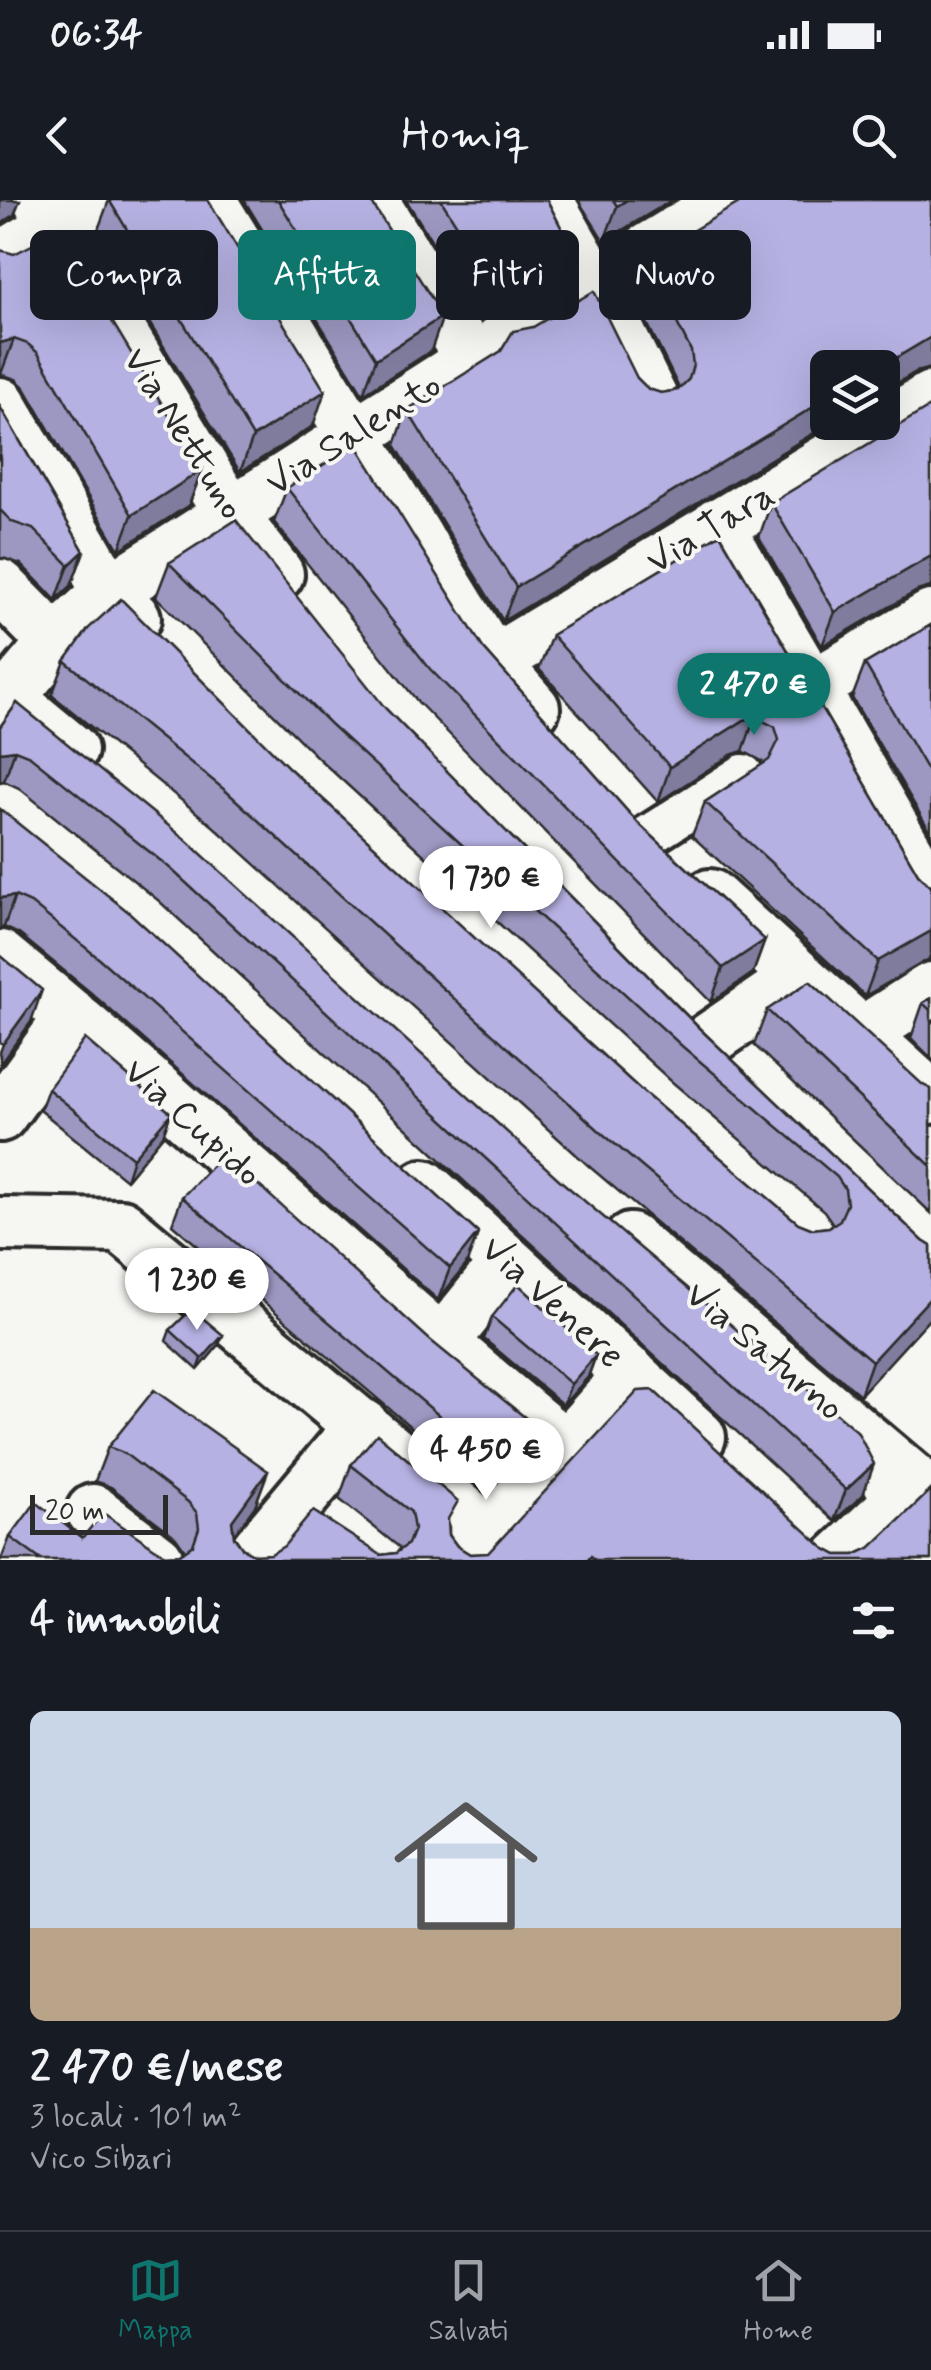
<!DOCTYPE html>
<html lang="it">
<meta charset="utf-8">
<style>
:root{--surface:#171b24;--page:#242831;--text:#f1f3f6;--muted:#9ea1a6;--line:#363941;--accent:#0f766e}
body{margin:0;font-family:Mynerve,sans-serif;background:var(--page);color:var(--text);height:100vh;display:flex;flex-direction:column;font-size:38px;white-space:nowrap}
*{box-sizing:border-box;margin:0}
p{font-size:32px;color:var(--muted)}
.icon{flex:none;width:55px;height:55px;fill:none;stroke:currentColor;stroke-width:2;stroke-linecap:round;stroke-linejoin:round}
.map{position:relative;height:1360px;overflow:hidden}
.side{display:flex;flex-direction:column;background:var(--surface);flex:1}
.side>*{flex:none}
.guide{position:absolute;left:30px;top:30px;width:872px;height:90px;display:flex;gap:20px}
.tools{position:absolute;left:810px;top:150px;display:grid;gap:20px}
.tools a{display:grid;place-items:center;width:90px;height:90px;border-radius:15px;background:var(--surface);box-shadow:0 10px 40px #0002;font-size:50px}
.scale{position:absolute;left:30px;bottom:25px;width:138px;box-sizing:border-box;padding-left:10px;border:5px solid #2b2b2b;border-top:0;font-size:28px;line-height:35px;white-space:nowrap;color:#2b2b2b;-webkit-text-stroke:8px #f6f6f2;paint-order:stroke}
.price{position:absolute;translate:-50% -85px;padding:0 22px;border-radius:35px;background:#fff;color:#222;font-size:32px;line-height:65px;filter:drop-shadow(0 2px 5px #0008)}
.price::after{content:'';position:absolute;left:50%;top:60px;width:30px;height:22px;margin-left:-15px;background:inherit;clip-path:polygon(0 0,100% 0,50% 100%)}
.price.current{background:var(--accent);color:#fff}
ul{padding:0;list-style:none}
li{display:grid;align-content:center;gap:20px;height:530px;padding:0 30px}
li+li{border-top:2px solid var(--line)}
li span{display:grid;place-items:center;height:310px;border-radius:15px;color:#555}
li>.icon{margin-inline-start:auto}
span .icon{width:180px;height:180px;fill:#fffc;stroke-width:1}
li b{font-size:42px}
h2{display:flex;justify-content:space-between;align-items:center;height:120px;padding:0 30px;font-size:42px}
.pill{padding:0 35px;border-radius:15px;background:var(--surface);box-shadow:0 10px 40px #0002;font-size:35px;line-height:90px}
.pill.current{background:var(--accent);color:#fff}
.status{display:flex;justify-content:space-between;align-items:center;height:70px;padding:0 50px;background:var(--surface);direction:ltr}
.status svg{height:28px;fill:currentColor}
header{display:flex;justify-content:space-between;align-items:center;height:130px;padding:0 30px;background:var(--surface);font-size:45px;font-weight:600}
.menu{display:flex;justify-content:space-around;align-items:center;height:140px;border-top:2px solid var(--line);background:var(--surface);font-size:28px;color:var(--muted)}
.menu a{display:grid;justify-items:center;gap:5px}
.menu .current{color:var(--accent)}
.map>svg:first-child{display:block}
</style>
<div class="status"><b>06:34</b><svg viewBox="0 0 49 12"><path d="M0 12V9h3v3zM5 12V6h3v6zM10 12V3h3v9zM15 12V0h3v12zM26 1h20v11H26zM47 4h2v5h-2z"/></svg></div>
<header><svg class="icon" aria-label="back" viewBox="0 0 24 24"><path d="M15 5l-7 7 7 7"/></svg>Homiq<svg class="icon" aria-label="search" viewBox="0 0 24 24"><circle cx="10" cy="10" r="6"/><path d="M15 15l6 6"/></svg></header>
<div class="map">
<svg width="931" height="1360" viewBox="0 0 931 1360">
<rect width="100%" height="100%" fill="#f6f6f2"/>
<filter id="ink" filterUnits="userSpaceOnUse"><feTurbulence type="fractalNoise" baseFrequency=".01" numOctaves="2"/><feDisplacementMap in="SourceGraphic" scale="20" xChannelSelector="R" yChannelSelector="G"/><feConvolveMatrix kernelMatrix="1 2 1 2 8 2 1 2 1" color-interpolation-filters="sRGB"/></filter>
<g filter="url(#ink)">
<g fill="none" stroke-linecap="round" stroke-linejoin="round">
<defs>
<path id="pedestrian" d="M648 636 743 575"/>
<path id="minor" d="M40 0 230 314 277 374
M209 0 493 462 533 508
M546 0 594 83 651 198
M0 59 97 0
M505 136 730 0
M0 204 109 392 134 418
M717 325 931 693
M135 375 472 160 371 0
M0 386 55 442
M493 462 931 198
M811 488 931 417
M71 550 8 498 55 442 109 392
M710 696 931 897
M0 757C194 914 371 1089 565 1246
M861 834 931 789
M707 841 797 779
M0 915 72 816
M424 986 699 1237
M0 1024 121 1026 488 1332
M630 1040 931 1295
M440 1145 507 1062
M93 1311 157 1360
M465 1359 631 1174
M249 1360 362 1225
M837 1360 900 1301 873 1251"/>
</defs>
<use href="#pedestrian" stroke="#2b2b2b" stroke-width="48"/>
<use href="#minor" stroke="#2b2b2b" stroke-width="60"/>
<use href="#pedestrian" stroke="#f6f6f2" stroke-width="40"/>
<use href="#minor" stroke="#f6f6f2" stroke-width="52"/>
</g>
<path fill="#9c98c2" stroke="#2b2b2b" stroke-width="2.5" d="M109 0 313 226 240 272 96 35Z
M244 0H370L431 151 363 194Z
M406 0H547L566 37 553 72 481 119Z
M578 0H672L604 41Z
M0 50 202 270 189 305 119 350 25 188 16 179 0 174Z
M645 59 916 172 503 421 395 245 407 210 637 178 648 189 661 193 678 190V186L633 94Z
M0 207 84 351 71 386 56 400 21 364 0 357Z
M287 288 483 448 638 623 765 740 753 773 711 802 418 502 274 322Z
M771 303 917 391 822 446 759 337Z
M720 334 918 674 928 684 931 685V760L929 759 865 796 692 636 705 602 763 564 762 561 743 551 731 555 658 602 539 469 552 435Z
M169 363 386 509 699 828 923 1041 931 1046V1117L860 1195 591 968 213 626 52 495 65 461 289 568 644 893 798 1023 813 1029 829 1027 833 1024 824 1011 671 881 318 558 156 397Z
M931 425V633L852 498 865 464Z
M17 503 863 1295 834 1321 159 701 19 588 4 581 0 582V527Z
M0 609 478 1033 466 1065 438 1100 90 792 19 734 4 727 0 728Z
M931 798V858L911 838 923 803Z
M767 810 931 889V1013L754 845Z
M48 889 163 935 126 980 40 910Z
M182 997 523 1250 486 1291 172 1024Z
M492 1117 596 1155 588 1177 563 1205 484 1139Z
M170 1130 223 1135 218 1146 198 1170 166 1141Z
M108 1247 268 1271 255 1306 234 1336 242 1348 255 1355H381L396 1353 399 1351V1347L339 1299 351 1265 449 1327V1335L457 1346 470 1354 824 1348 837 1355H855L870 1348 931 1360H1L10 1337 82 1338 165 1355 180 1354 185 1350 176 1337 111 1287 95 1281Z"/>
<path fill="#7f7c9e" stroke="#2b2b2b" stroke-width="2.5" d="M0 0H20L14 15 0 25Z
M627 0H672L604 41 617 6Z
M566 37 553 72 481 119 494 84Z
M443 116 431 151 363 194 376 159Z
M931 137V168L916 172 882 192V168H879Z
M14 139 1 174H0V143Z
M325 191 313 226 240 272 253 237Z
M828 198V222H832L503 421 516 387Z
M202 270 189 305 119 350 132 315Z
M84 351 71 386 56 400 69 365Z
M931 356V387L917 391 822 446 835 412Z
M755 517 743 551 731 555 658 602 670 567 744 520Z
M15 550 4 581 0 582V552Z
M15 696 4 727 0 728V698Z
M931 731V753L929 759 865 796 878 761Z
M765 740 753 773 711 802 723 768Z
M42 790 31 822 0 864V852L3 844Z
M171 913 163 935 126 980 133 958Z
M478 1033 466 1065 438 1100 450 1068Z
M931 1097V1117L860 1195 872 1161Z
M223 1135 218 1146 198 1170 202 1159Z
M596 1155 588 1177 563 1205 571 1184Z
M532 1223 523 1250 486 1291 496 1264Z
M874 1264 863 1295 834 1321 846 1290Z
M268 1271 255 1306 219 1356 232 1321Z"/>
<path fill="#b5b1e2" stroke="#2b2b2b" stroke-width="2.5" d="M109 0H208L325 191 253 237Z
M278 0H370L443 116 376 159Z
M441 0H547L566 37 494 84Z
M613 0H627L617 6Z
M744 0H931V137L879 168H828V198L516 387 407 210 501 151 513 131 533 127 594 91 637 178 648 189 661 193 678 190 689 179 693 165 691 151 645 59Z
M58 32 202 270 132 315 38 153 28 144 14 139 0 143V50L14 54Z
M931 206V356L835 412 771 303Z
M0 207 84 351 69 365 33 329 12 322 0 310Z
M356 244 483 448 638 623 765 740 723 768 430 469 287 288Z
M236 320 386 509 699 828 923 1041 931 1046V1097L872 1161 603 934 226 591 65 461 89 428 121 399 289 568 644 893 798 1023 813 1029 829 1027 840 1020 847 1004 845 989 837 977 683 847 330 524 169 363Z
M720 334 918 674 928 684 931 685V731L878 761 705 602 769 560 779 540 775 527 755 517 744 520 670 567 552 435Z
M931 425V577L865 464Z
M17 503 185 639 562 982 857 1231 874 1264 846 1290 171 669 30 556 15 550 0 552V527Z
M0 609 131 714 478 1033 450 1068 102 761 31 703 15 696 0 698Z
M0 755 42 790 3 844 0 842Z
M810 781 923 885 931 889V966L767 810Z
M931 798V811L923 803Z
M85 839 171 913 133 958 48 889Z
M224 954 430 1140 532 1223 496 1264 182 997Z
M518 1084 596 1155 571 1184 492 1117Z
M192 1109 223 1135 202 1159 170 1130Z
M154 1190 268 1271 232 1321 234 1337 242 1348 255 1355 271 1354 284 1346 313 1311 381 1355 396 1353 408 1344 414 1329 411 1312 351 1265 377 1234 458 1301 448 1319 449 1335 457 1346 470 1354 488 1353 638 1191 653 1190 824 1348 837 1355H855L870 1348 931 1290V1360H595L591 1356 587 1360H41L10 1337 36 1302 82 1338 103 1313 165 1355 180 1354 193 1345 199 1328 197 1313 188 1302 124 1253 108 1247Z"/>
</g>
<g text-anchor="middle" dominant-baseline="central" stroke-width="8" stroke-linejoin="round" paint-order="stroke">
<g font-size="38" fill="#2b2b2b" stroke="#f6f6f2">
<text transform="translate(183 234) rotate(58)">Via Nettuno</text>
<text transform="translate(354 235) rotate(-32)">Via Salento</text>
<text transform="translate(711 329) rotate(-31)">Via Tara</text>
<text transform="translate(192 923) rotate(42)">Via Cupido</text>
<text transform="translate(552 1103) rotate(42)">Via Venere</text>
<text transform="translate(764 1152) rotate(40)">Via Saturno</text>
</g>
</g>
</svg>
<div class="tools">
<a><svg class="icon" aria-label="layers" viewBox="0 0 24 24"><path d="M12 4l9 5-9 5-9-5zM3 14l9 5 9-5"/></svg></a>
</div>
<div class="scale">20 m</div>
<b class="price current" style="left:754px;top:538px">2 470 €</b>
<b class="price" style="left:491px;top:731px">1 730 €</b>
<b class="price" style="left:197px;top:1133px">1 230 €</b>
<b class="price" style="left:486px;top:1303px">4 450 €</b>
<div class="guide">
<a class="pill">Compra</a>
<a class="pill current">Affitta</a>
<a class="pill">Filtri</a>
<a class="pill">Nuovo</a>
</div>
</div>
<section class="side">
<h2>4 immobili<svg class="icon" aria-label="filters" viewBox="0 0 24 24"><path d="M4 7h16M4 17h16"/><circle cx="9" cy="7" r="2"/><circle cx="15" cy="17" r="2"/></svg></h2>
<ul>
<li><span style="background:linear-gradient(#c9d6e8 70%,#b9a48a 0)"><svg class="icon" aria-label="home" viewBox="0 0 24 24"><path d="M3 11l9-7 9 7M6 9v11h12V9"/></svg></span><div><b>2 470 €/mese</b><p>3 locali · 101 m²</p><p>Vico Sibari</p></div></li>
</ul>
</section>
<nav class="menu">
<a class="current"><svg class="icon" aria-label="map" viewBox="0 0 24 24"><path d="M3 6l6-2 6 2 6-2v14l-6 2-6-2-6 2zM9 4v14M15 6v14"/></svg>Mappa</a>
<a><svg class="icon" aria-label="saved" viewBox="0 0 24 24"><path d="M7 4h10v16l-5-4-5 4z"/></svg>Salvati</a>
<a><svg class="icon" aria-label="home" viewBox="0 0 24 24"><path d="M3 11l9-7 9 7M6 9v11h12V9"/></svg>Home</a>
</nav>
